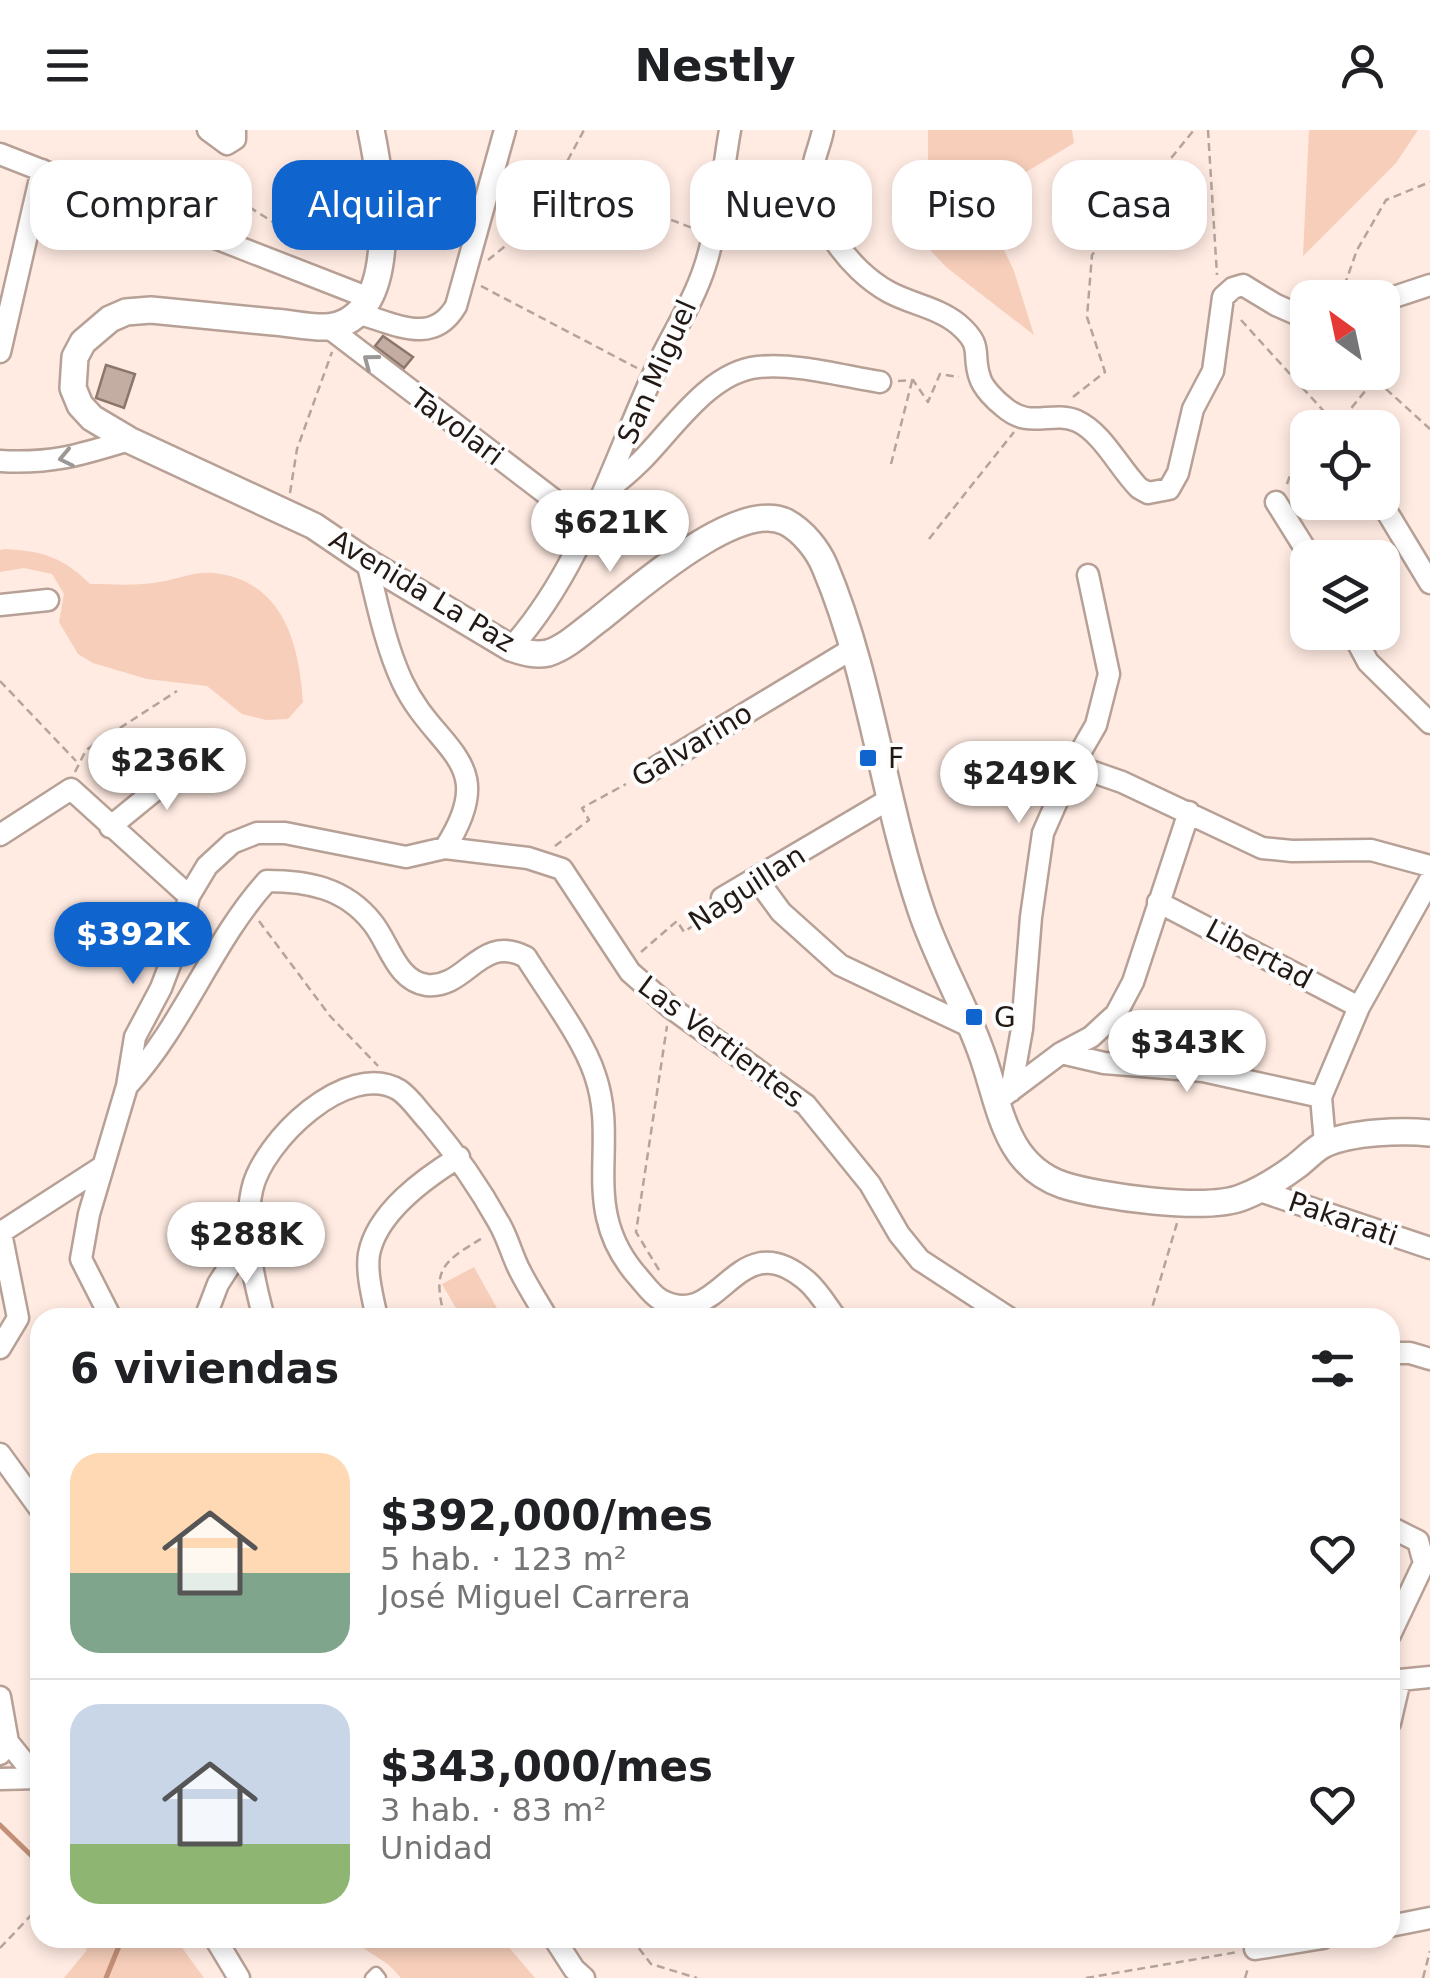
<!DOCTYPE html>
<html lang="es">
<meta charset="utf-8">
<style>
:root{--surface:#fff;--page:#f2f2f2;--text:#202124;--muted:#757577;--line:#e0e0e0;--accent:#0f64cd}
body{margin:0;font-family:"DejaVu Sans",sans-serif;background:var(--page);color:var(--text);height:100vh;display:flex;flex-direction:column;font-size:38px;white-space:nowrap}
*{box-sizing:border-box;margin:0}
p{font-size:32px;color:var(--muted)}
.icon{flex:none;width:55px;height:55px;fill:none;stroke:currentColor;stroke-width:2;stroke-linecap:round;stroke-linejoin:round}
.map{position:relative;flex:1;overflow:hidden}
.drawer{position:absolute;left:30px;top:1178px;width:1370px;height:640px;display:flex;flex-direction:column;background:var(--surface);border-radius:30px;box-shadow:0 5px 15px #0003}
.drawer>*{flex:none}
.guide{position:absolute;left:30px;top:30px;width:1370px;height:90px;display:flex;gap:20px}
.needle{width:65px;rotate:327deg}
.controls{position:absolute;left:1290px;top:150px;display:grid;gap:20px}
.controls a{display:grid;place-items:center;width:110px;height:110px;border-radius:20px;background:var(--surface);box-shadow:0 5px 15px #0003;font-size:50px}
.price{position:absolute;translate:-50% -85px;padding:0 22px;border-radius:35px;background:#fff;color:#222;font-size:32px;line-height:65px;filter:drop-shadow(0 2px 5px #0008)}
.price::after{content:'';position:absolute;left:50%;top:60px;width:30px;height:22px;margin-left:-15px;background:inherit;clip-path:polygon(0 0,100% 0,50% 100%)}
.price.active{background:var(--accent);color:#fff}
ul{padding:0;list-style:none}
li{display:flex;align-items:center;gap:30px;height:250px;padding:0 40px}
li+li{border-top:2px solid var(--line)}
li span{display:grid;place-items:center;flex:none;width:280px;height:200px;border-radius:30px;color:#555}
li>.icon{margin-inline-start:auto}
span .icon{width:120px;height:120px;fill:#fffc;stroke-width:1}
li b{font-size:42px}
h2{display:flex;justify-content:space-between;align-items:center;height:120px;padding:0 40px;font-size:42px}
.tag{padding:0 35px;border-radius:30px;background:var(--surface);box-shadow:0 5px 15px #0003;font-size:35px;line-height:90px}
.tag.active{background:var(--accent);color:#fff}
header{display:flex;justify-content:space-between;align-items:center;height:130px;padding:0 40px;background:var(--surface);font-size:45px;font-weight:700}
.map>svg:first-child{display:block}
</style>
<header><svg class="icon" aria-label="menu" viewBox="0 0 24 24"><path d="M4 6h16M4 12h16M4 18h16"/></svg>Nestly<svg class="icon" aria-label="person" viewBox="0 0 24 24"><circle cx="12" cy="8" r="4"/><path d="M4 21q1-7 8-7t8 7"/></svg></header>
<div class="map">
<svg width="1430" height="1848" viewBox="0 0 1430 1848">
<rect width="100%" height="100%" fill="#ffebe2"/>
<path fill="#f6ceba" d="M928 0H1072L1074 13 1008 53 996 103 1014 141 1034 205 946 137 916 105 928 84Z
M1309 0H1418L1396 33 1303 126Z
M5 419C42 421 63 427 90 454 110 454 132 456 153 453 173 451 193 441 214 443 283 451 299 513 303 572L288 589 266 590 242 584 207 556 147 549 93 533 78 524 59 492 64 464 52 444 24 438 0 442V420Z
M474 1137 498 1180 485 1187H461L442 1154Z
M78 1808H175L204 1848H64L87 1820Z
M348 1808H501L535 1848H401L389 1835Z"/>
<g fill="none" stroke-linecap="round" stroke-linejoin="round">
<path stroke="#c39077" stroke-width="5" d="M0 1695 40 1734
M106 1848 119 1816 111 1808"/>
</g>
<path fill="#c3aca1" stroke="#8c766c" stroke-width="2.5" d="M383 206 413 227 404 238 375 216Z
M106 235 135 244 124 278 96 268Z"/>
<g fill="none" stroke-linecap="round" stroke-linejoin="round">
<defs>
<path id="service" d="M371 1848 376 1843 380 1848"/>
<path id="minor" d="M208 0 227 14 235 9V0
M823 0C821 12 815 25 813 37 807 85 849 140 889 162 911 174 939 178 958 194 985 217 971 223 980 248 983 258 996 271 1004 277 1030 300 1051 280 1077 291 1103 303 1119 338 1139 358L1148 363 1169 359 1178 343 1193 279 1213 241 1223 167 1233 158 1243 155 1276 175 1308 189
M0 24 369 168
M1382 171 1430 155
M357 183C394 193 432 217 456 176L505 0
M328 197 587 395
M0 222 42 40
M0 331C52 334 80 325 129 310
M606 361C618 352 630 342 641 331 673 299 709 242 758 237 797 233 842 246 880 252
M1276 372 1311 428
M1381 372 1430 453
M367 432C377 472 385 514 402 551 435 622 502 630 445 718
M0 475 48 470
M1352 502 1368 532 1430 593
M511 518C580 441 610 340 652 247 668 210 693 174 705 136 719 93 722 45 730 0
M1073 635 1122 652 1262 718 1292 721 1371 720 1430 736
M645 644 852 519
M110 697 192 630
M0 705 71 659 189 766
M756 748 781 782 840 835 971 897
M722 768 888 670
M1158 772 1359 877
M1061 923 1104 933 1203 941 1321 967
M128 955C184 894 212 812 267 751 308 751 345 758 372 792 389 812 396 851 427 855 467 859 480 803 526 827 547 861 583 908 595 945 620 1017 577 1080 640 1149 646 1156 653 1166 661 1170 722 1203 736 1089 808 1152 819 1162 827 1176 836 1188
M1011 961 1022 899 1031 787 1043 703 1073 635 1096 595 1109 544 1088 445
M1005 965 1061 923 1091 907 1116 884 1133 852 1189 682
M1325 1013 1321 967 1359 877 1430 750
M1257 1060 1430 1118
M0 1103 102 1037
M111 1188 81 1129 89 1084 127 956 135 907 161 858 180 808 189 766 207 736 232 713 257 703H285L406 727 445 718 528 728 562 739 630 842 670 877 806 975 870 1054 899 1104 920 1130 1009 1188
M205 1188 218 1154 249 1106
M264 1188C253 1148 243 1102 252 1060 262 1012 347 929 399 960 411 968 420 983 430 993 456 1024 479 1057 499 1093 508 1108 512 1126 520 1141 528 1157 538 1172 547 1188
M377 1188C373 1169 366 1143 369 1124 377 1082 425 1048 459 1027
M0 1218 18 1188 1 1103
M1390 1223H1410L1430 1229
M0 1324 40 1379
M1390 1397 1418 1411 1424 1433 1390 1505
M1390 1551 1430 1547
M0 1567 8 1612 0 1624
M1390 1593 1400 1550
M8 1612 37 1648
M0 1649 40 1648
M1390 1796 1430 1788
M215 1808 239 1848
M554 1808 574 1839 584 1848
M1255 1819 1323 1808"/>
<path id="tertiary" d="M371 0C381 49 405 190 327 197 310 198 290 193 273 192 232 188 192 184 151 180L126 182 110 189 83 212 75 227 73 258 80 275 92 288 129 310 314 396 367 432 511 518C524 522 534 526 548 523 567 517 583 501 598 490 635 461 738 368 786 392 803 401 818 420 825 437 871 546 883 668 921 780 937 828 963 872 980 919 1000 971 1002 1034 1063 1055 1100 1067 1208 1082 1243 1067 1261 1060 1280 1048 1295 1037 1305 1030 1315 1018 1325 1014 1351 1002 1402 1000 1430 1003"/>
</defs>
<use href="#service" stroke="#b7a095" stroke-width="15"/>
<use href="#minor" stroke="#b7a095" stroke-width="25"/>
<use href="#tertiary" stroke="#b7a095" stroke-width="30"/>
<path stroke="#b4a49c" stroke-width="2.5" stroke-dasharray="8 5" stroke-linecap="butt" d="M1208 0 1217 145
M233 33 235 68 295 106 361 110
M562 48 695 99
M488 130 534 93 584 0
M481 156 637 238
M1340 168 1357 120 1386 70 1430 52
M1241 190 1330 288 1334 298
M898 251 913 250 928 272 940 244 959 247
M1073 267 1105 242 1087 187 1092 125 1194 0
M1318 298 1329 289
M1335 298 1375 249 1430 299
M891 334 912 251
M1287 354 1302 311 1308 306
M290 363 297 319 332 222
M929 409 1014 302
M0 551 76 631
M75 642 86 620 177 561
M555 716 589 690 582 678 626 654
M259 791 330 886 378 936
M641 822 677 791 684 802 709 784
M659 1140 636 1102 667 896
M445 1188C431 1138 443 1132 484 1107
M1149 1188 1177 1093
M631 1808 651 1834 697 1848
M0 1818 37 1779
M1086 1848 1238 1822
M1245 1848 1248 1838
M1423 1848 1430 1821"/>
<use href="#service" stroke="#fff" stroke-width="10"/>
<use href="#minor" stroke="#fff" stroke-width="20"/>
<use href="#tertiary" stroke="#fff" stroke-width="25"/>
</g>
<defs><path id="oneway-chevron" d="M-2-3.5L2.5 0L-2 3.5" fill="none" stroke-width="1.6" stroke-linecap="round" stroke-linejoin="round" transform="scale(2.5)"/></defs>
<g stroke="#9c9896">
<use href="#oneway-chevron" transform="translate(370 231) rotate(-143)"/>
<use href="#oneway-chevron" transform="translate(66 328) rotate(168)"/>
</g>
<g fill="#0f64cd" stroke="#fdfdfd" stroke-width="4">
<rect x="858" y="618" width="20" height="20" rx="5"/>
<rect x="964" y="877" width="20" height="20" rx="5"/>
</g>
<g text-anchor="middle" dominant-baseline="central" stroke-width="8" stroke-linejoin="round" paint-order="stroke">
<g font-size="28" fill="#221915" stroke="#fdfdfd">
<text transform="translate(657 242) rotate(-66)">San Miguel</text>
<text transform="translate(457 297) rotate(37)">Tavolari</text>
<text transform="translate(422 461) rotate(31)">Avenida La Paz</text>
<text transform="translate(692 615) rotate(-31)">Galvarino</text>
<text transform="translate(747 758) rotate(-33)">Naguillan</text>
<text transform="translate(1259 824) rotate(28)">Libertad</text>
<text transform="translate(721 912) rotate(37)">Las Vertientes</text>
<text transform="translate(1343 1089) rotate(19)">Pakarati</text>
</g>
<g font-size="28" fill="#221915" stroke="#fdfdfd" text-anchor="start">
<text x="888" y="628">F</text>
<text x="994" y="887">G</text>
</g>
</g>
</svg>
<div class="controls">
<a><svg class="needle" viewBox="-14 -14 28 28"><path d="M0-13l5 13h-10z" fill="#e53935"/><path d="M0 13l5-13h-10z" fill="#757577"/></svg></a>
<a><svg class="icon" aria-label="locate" viewBox="0 0 24 24"><circle cx="12" cy="12" r="6"/><path d="M12 2v4M12 18v4M2 12h4M18 12h4"/></svg></a>
<a><svg class="icon" aria-label="layers" viewBox="0 0 24 24"><path d="M12 4l9 5-9 5-9-5zM3 14l9 5 9-5"/></svg></a>
</div>
<b class="price" style="left:610px;top:445px">$621K</b>
<b class="price" style="left:167px;top:683px">$236K</b>
<b class="price" style="left:1019px;top:696px">$249K</b>
<b class="price active" style="left:133px;top:857px">$392K</b>
<b class="price" style="left:1187px;top:965px">$343K</b>
<b class="price" style="left:246px;top:1157px">$288K</b>
<div class="guide">
<a class="tag">Comprar</a>
<a class="tag active">Alquilar</a>
<a class="tag">Filtros</a>
<a class="tag">Nuevo</a>
<a class="tag">Piso</a>
<a class="tag">Casa</a>
</div>
<section class="drawer">
<h2>6 viviendas<svg class="icon" aria-label="filters" viewBox="0 0 24 24"><path d="M4 7h16M4 17h16"/><circle cx="9" cy="7" r="2"/><circle cx="15" cy="17" r="2"/></svg></h2>
<ul>
<li><span style="background:linear-gradient(#ffd9b3 60%,#7fa58c 0)"><svg class="icon" aria-label="home" viewBox="0 0 24 24"><path d="M3 11l9-7 9 7M6 9v11h12V9"/></svg></span><div><b>$392,000/mes</b><p>5 hab. · 123 m²</p><p>José Miguel Carrera</p></div><svg class="icon" aria-label="heart" viewBox="0 0 24 24"><path d="M12 20l-8-8c-3-5 5-10 8-4 3-6 11-1 8 4z"/></svg></li>
<li><span style="background:linear-gradient(#c9d6e8 70%,#8fb573 0)"><svg class="icon" aria-label="home" viewBox="0 0 24 24"><path d="M3 11l9-7 9 7M6 9v11h12V9"/></svg></span><div><b>$343,000/mes</b><p>3 hab. · 83 m²</p><p>Unidad</p></div><svg class="icon" aria-label="heart" viewBox="0 0 24 24"><path d="M12 20l-8-8c-3-5 5-10 8-4 3-6 11-1 8 4z"/></svg></li>
</ul>
</section>
</div>
